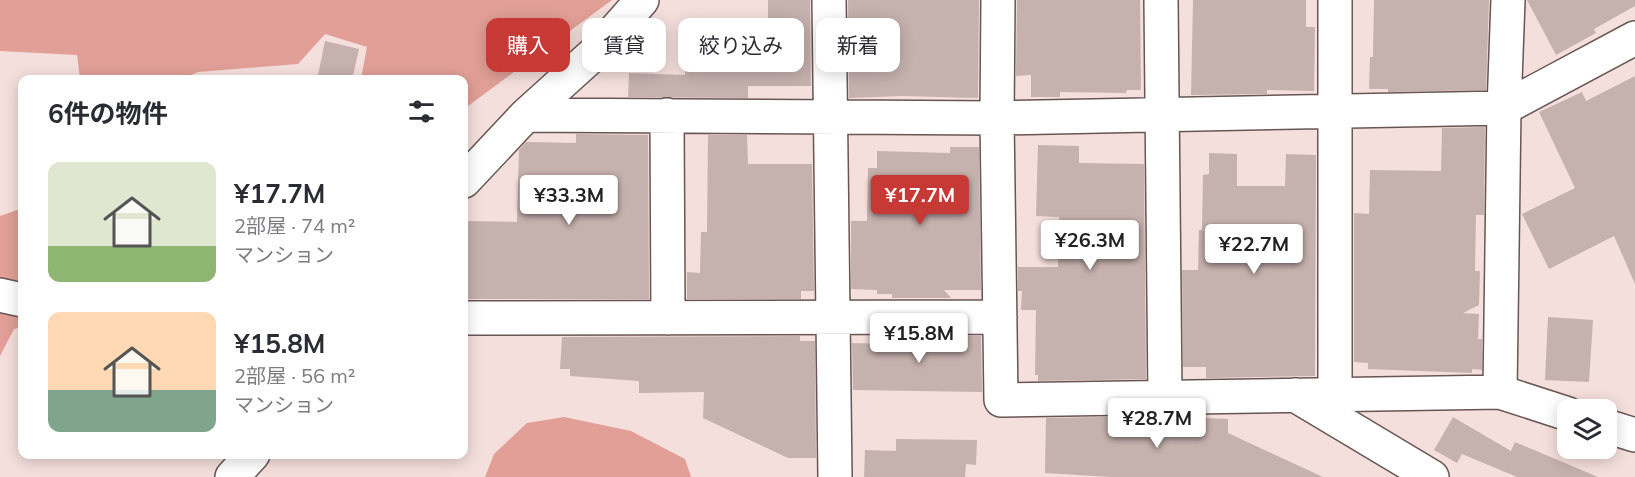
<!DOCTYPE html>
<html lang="ja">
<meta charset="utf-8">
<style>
:root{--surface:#fff;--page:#f7f7f7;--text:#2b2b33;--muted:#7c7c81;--accent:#c73934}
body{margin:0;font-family:Mulish,"Noto Sans JP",sans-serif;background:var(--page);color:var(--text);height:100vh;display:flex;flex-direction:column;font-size:22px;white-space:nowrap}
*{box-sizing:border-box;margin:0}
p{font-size:20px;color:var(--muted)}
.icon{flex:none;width:33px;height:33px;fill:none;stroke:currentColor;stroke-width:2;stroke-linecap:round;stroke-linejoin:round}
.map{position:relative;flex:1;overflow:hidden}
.side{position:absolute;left:18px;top:75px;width:450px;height:384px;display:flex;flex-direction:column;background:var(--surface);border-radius:12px;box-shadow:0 3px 15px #0003}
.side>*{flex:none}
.top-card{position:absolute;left:486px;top:18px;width:570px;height:54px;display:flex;gap:12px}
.buttons{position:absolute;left:1557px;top:399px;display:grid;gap:12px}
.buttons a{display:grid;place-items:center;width:60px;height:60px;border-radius:12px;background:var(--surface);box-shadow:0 3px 15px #0003;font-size:30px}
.price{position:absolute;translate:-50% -51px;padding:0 14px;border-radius:6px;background:#fff;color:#222;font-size:20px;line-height:39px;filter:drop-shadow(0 2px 3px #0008)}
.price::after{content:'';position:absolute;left:50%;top:36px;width:18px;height:14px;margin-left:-9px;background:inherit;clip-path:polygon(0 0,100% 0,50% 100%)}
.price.selected{background:var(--accent);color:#fff}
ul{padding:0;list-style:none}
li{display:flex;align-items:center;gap:18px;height:150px;padding:0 30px}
li span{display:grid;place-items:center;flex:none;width:168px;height:120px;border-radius:12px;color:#555}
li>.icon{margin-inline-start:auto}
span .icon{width:72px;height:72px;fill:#fffc;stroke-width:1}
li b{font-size:26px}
h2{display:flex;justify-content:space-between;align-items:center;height:72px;padding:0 30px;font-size:26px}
.tag{padding:0 21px;border-radius:12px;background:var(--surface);box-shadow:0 3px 15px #0003;font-size:21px;line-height:54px}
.tag.selected{background:var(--accent);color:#fff}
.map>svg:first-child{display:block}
</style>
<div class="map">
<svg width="1635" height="477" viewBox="0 0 1635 477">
<rect width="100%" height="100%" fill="#f4dfdc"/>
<path fill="#e19f97" d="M0 0H612L464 109V80L361 79 367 47 325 34 298 64 198 72 182 79H82L80 78 77 55 0 51Z
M20 209 22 210V327L14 329 0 356V216Z
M564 417 631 431 685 459 691 477H485L494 454 527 423Z"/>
<path fill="#c5b1ae" d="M768 0H810L811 86H748V98L628 97 629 73 685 75 686 19 768 21Z
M848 0H979L978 98 902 96 849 98Z
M1017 0H1140L1141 90H1127L1126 93 1060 92V97H1031V75L1016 76Z
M1193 0H1306V27H1315L1314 91 1267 90V94L1191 95Z
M1374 0H1489L1486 90 1388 92V89H1369L1370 57H1373Z
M1527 0H1635V6L1594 29 1596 33 1556 55Z
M325 41 359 49 352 80H317Z
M1635 76V284L1614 236 1549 269 1522 214 1575 188 1539 112 1582 92 1586 101Z
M1485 127 1484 215H1476L1475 271H1480L1479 305 1463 313 1479 314 1478 339H1482V370L1472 369V373L1368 369V363L1354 362V213L1369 214 1370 170 1441 171 1442 128Z
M576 134 648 135 649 299H464V250H467L468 221 517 222 519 150 526 142 576 143Z
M708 135H747L748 164H812L814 291H801V299H687V272L700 273 701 232H707Z
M1038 145 1079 146V163L1144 164 1146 379 1038 381V375H1035L1036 310H1021L1022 291H1018V267H1058L1059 217 1036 216Z
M950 147H979L981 290H944L951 298H892V294H877V290L851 289V221H867L868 168H877V151L950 153Z
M1209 153 1237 154V186H1285L1286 154 1316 155 1315 376 1206 378V367H1183L1182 270H1198L1199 230H1202L1203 175 1209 174Z
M1548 317 1593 320 1589 382 1545 380Z
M800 336V341H815L816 458H788L703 418 704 392 639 393V381L570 376V369H560L562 337Z
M890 336H981L982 392 853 390 852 343 890 344Z
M1154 416 1228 419V433L1323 477H1112L1045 473 1046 418Z
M1453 417 1511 451 1515 442 1598 477H1517L1462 454 1457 463 1434 450Z
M896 439 977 440 976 465 966 464 965 477H864L865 450 896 451Z"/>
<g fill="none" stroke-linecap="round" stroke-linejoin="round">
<defs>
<path id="street" d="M829 0 835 477
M998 0 997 118 1001 400 1500 392 1504 108 1508 0
M1161 0 1165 397
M1335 0V395
M526 115 997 118 1504 108 1635 38
M667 115 668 318
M464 181 526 115 598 50 642 0
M0 295 22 300
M464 318 1000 317
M1500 392 1568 414
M1295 395 1432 477
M1606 426 1635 435
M232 477 253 454"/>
</defs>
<use href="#street" stroke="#685654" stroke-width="36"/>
<use href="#street" stroke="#fff" stroke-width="33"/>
</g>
</svg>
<div class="buttons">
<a><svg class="icon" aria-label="layers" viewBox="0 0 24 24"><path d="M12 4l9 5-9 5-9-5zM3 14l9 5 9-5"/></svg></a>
</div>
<b class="price" style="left:569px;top:226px">¥33.3M</b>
<b class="price selected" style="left:920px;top:226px">¥17.7M</b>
<b class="price" style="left:1090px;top:271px">¥26.3M</b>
<b class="price" style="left:1254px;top:275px">¥22.7M</b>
<b class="price" style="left:919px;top:364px">¥15.8M</b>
<b class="price" style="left:1157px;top:449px">¥28.7M</b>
<div class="top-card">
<a class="tag selected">購入</a>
<a class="tag">賃貸</a>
<a class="tag">絞り込み</a>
<a class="tag">新着</a>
</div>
<section class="side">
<h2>6件の物件<svg class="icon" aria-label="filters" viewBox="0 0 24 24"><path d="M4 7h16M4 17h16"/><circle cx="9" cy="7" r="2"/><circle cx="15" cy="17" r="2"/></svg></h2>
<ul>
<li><span style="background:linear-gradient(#dfe7d0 70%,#8fb573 0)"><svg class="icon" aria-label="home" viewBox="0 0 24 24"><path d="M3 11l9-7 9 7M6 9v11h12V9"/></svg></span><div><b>¥17.7M</b><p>2部屋 · 74 m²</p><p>マンション</p></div></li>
<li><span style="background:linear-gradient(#ffd9b3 65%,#7fa58c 0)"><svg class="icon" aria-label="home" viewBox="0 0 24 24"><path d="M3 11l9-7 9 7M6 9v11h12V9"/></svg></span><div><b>¥15.8M</b><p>2部屋 · 56 m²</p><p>マンション</p></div></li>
</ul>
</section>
</div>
